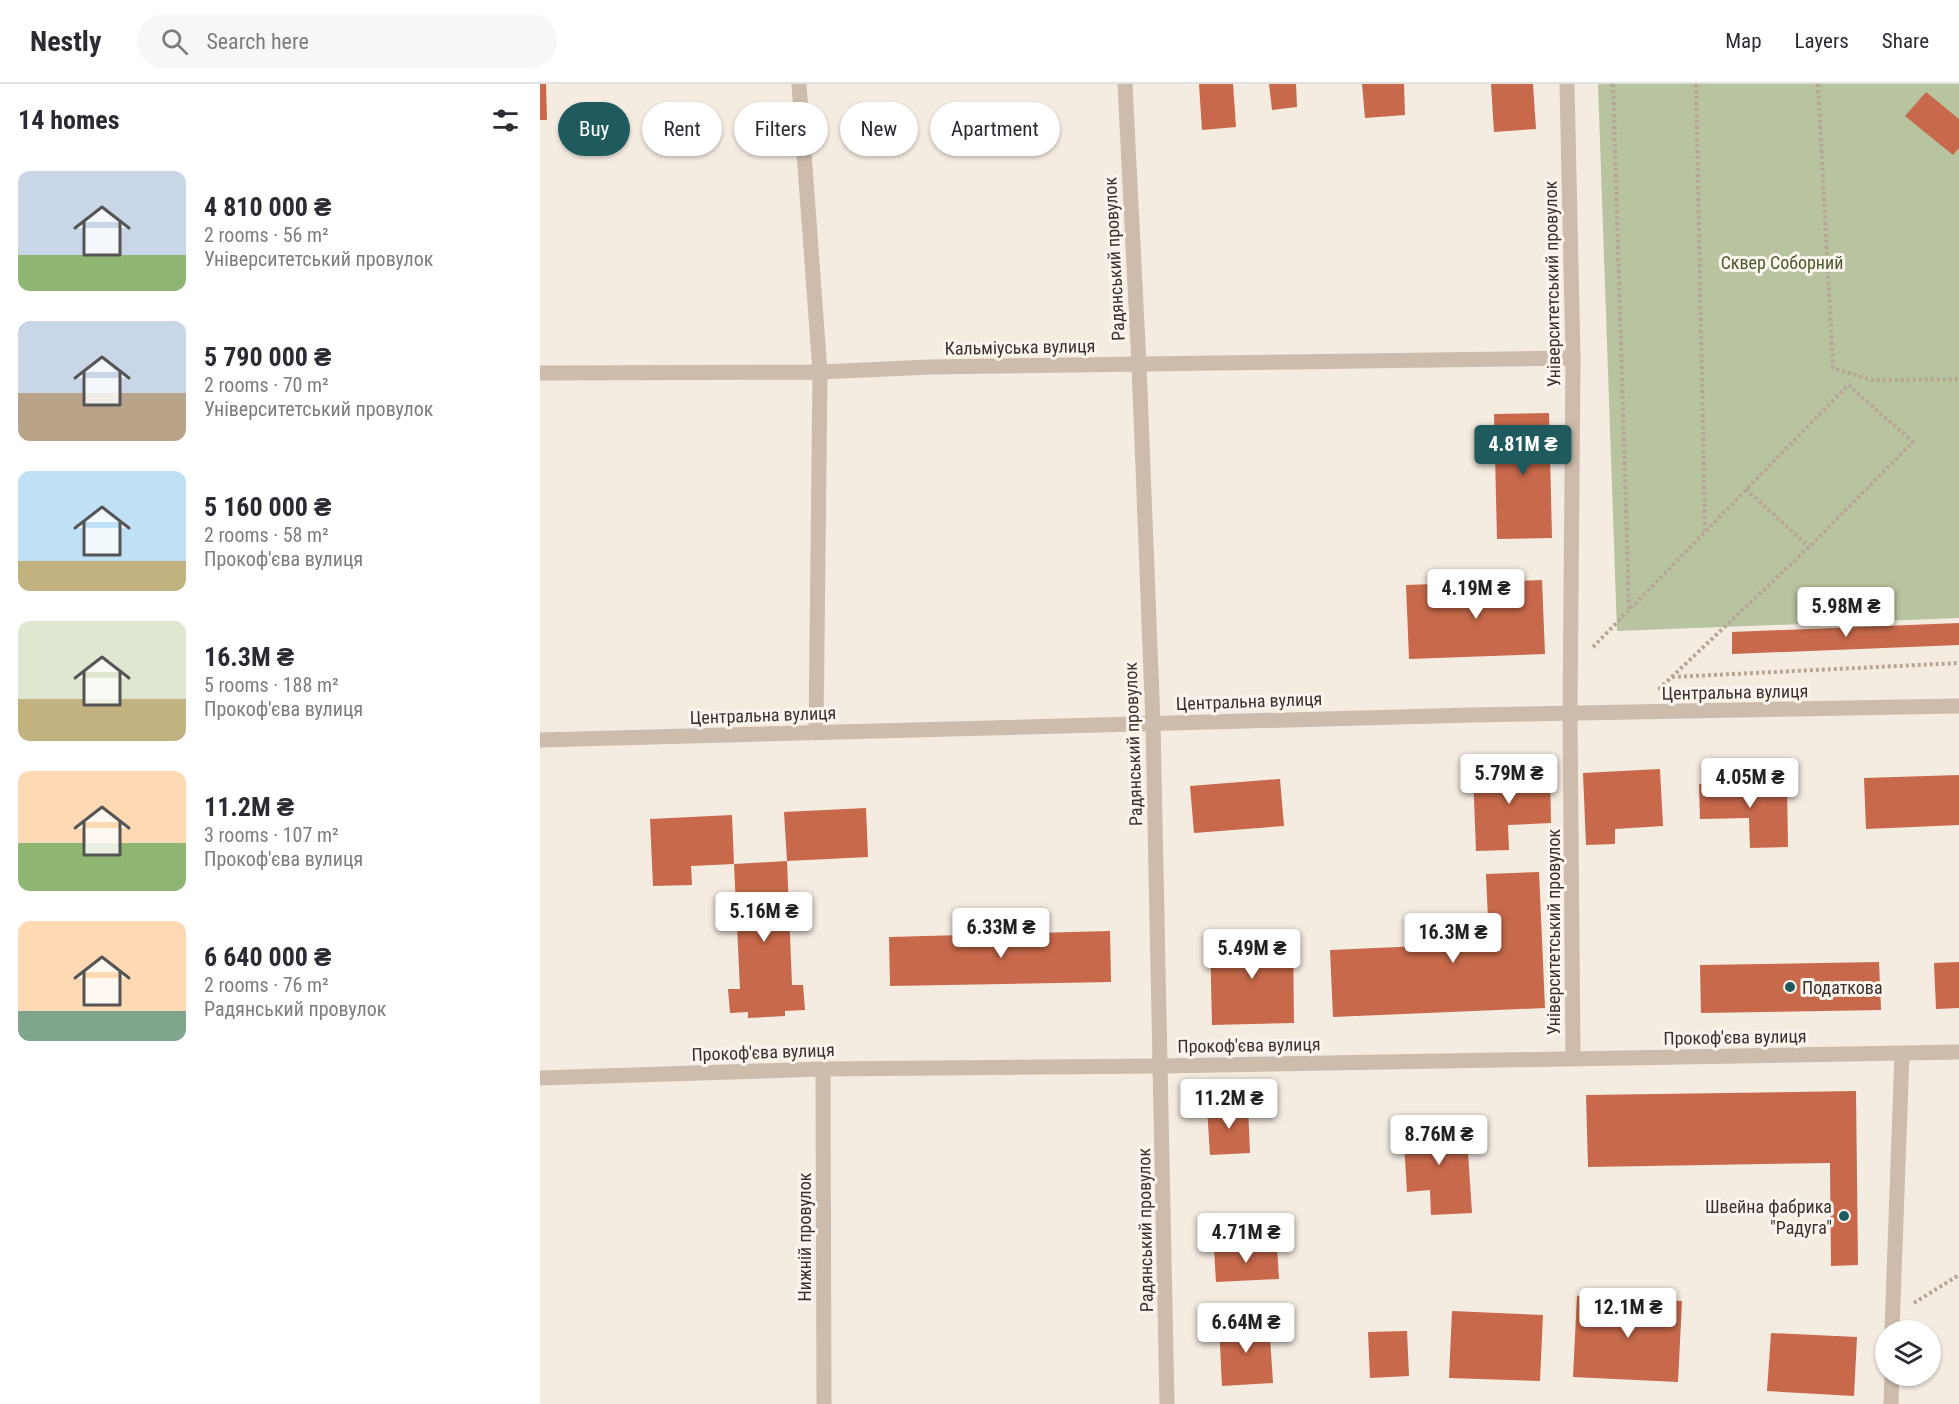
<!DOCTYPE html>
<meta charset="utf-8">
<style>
:root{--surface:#fff;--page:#f7f7f7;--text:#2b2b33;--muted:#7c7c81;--line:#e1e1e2;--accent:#1f5a5e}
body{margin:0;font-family:"Roboto Condensed",sans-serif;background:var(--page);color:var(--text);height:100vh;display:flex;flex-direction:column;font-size:22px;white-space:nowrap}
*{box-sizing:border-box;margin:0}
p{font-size:20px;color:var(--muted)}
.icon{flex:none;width:33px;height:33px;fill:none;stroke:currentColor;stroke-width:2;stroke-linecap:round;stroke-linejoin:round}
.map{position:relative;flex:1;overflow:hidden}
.panel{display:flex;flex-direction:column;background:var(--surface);width:540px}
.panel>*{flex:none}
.guide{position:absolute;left:18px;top:18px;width:570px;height:54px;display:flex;gap:12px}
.fabs{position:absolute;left:1335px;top:1236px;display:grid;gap:12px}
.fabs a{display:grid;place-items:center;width:66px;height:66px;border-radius:50%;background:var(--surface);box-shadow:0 2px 4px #0004;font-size:30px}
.price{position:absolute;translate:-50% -51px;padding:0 14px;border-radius:6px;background:#fff;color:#222;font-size:20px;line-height:39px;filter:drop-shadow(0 2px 3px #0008)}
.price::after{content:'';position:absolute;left:50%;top:36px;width:18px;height:14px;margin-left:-9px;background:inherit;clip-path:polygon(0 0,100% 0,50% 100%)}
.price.on{background:var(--accent);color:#fff}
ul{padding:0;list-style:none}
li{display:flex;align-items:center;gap:18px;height:150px;padding:0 18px}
li span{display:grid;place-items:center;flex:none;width:168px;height:120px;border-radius:12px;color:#555}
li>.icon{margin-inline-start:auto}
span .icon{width:72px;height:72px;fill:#fffc;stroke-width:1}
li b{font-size:26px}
h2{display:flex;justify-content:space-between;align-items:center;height:72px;padding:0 18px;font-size:26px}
.chip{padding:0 21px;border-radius:27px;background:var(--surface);box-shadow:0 2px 4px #0004;font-size:21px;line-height:54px}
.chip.on{background:var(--accent);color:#fff}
header{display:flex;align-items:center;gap:36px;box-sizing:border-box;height:84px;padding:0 30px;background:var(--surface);border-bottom:2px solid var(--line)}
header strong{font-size:28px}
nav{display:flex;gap:33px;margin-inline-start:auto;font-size:21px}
.search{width:420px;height:54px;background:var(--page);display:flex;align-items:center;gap:15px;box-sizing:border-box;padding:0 21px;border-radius:33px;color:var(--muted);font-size:22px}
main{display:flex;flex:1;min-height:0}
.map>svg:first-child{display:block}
</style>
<header>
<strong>Nestly</strong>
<div class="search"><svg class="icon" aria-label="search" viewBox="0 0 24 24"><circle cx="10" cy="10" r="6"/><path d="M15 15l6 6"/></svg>Search here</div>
<nav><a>Map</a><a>Layers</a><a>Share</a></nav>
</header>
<main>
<section class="panel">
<h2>14 homes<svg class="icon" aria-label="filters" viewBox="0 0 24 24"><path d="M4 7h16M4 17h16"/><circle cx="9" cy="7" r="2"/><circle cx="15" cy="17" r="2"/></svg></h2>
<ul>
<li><span style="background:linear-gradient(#c9d6e8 70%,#8fb573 0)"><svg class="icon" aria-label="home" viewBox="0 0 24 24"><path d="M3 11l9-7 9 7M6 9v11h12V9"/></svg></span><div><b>4 810 000 ₴</b><p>2 rooms · 56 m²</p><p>Університетський провулок</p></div></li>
<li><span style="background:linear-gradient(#c9d6e8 60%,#b9a48a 0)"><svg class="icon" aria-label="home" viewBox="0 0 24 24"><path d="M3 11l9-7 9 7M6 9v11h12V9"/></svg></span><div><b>5 790 000 ₴</b><p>2 rooms · 70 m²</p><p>Університетський провулок</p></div></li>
<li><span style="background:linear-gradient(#bfe0f5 75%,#c2b280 0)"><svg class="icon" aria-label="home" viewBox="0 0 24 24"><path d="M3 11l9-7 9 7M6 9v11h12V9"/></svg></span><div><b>5 160 000 ₴</b><p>2 rooms · 58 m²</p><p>Прокоф'єва вулиця</p></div></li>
<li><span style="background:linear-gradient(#dfe7d0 65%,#c2b280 0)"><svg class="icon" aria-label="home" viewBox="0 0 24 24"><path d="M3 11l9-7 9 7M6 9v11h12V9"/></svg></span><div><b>16.3M ₴</b><p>5 rooms · 188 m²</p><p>Прокоф'єва вулиця</p></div></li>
<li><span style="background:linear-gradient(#ffd9b3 60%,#8fb573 0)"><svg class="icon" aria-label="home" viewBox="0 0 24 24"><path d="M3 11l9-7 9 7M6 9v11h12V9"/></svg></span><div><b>11.2M ₴</b><p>3 rooms · 107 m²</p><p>Прокоф'єва вулиця</p></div></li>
<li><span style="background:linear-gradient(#ffd9b3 75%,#7fa58c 0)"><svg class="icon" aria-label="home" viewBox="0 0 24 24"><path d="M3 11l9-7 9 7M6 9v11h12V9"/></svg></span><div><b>6 640 000 ₴</b><p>2 rooms · 76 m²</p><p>Радянський провулок</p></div></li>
</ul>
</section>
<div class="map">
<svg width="1419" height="1320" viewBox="0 0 1419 1320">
<rect width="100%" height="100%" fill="#f4ebe1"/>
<path fill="#b8c4a0" d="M1058 0H1419V534L1077 547Z"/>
<path fill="#c8694b" d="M0 0H6L7 36H0Z
M659 0H693L696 43 662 46Z
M729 0H756L757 23 732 26Z
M822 0H864L865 31 825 34Z
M951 0H993L996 45 954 48Z
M1386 8 1419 35V64L1413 71 1365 32Z
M1009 329 1012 454 957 455 954 330Z
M1002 496 1005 570 869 575 866 501Z
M1419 539V561L1192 570V548Z
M1120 685 1123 742 1075 745V760L1046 761 1043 689Z
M1010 687 1011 739 968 741 969 766 936 767 933 690Z
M1419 691V741L1326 745 1324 694Z
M740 695 744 742 654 749 650 702Z
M1247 698 1248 763 1210 764 1209 734 1160 735 1159 700Z
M326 724 328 773 247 777 244 728Z
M192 731 194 780 151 782 152 801 113 802 110 735Z
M247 777 252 901H263L265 926 245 927V932L208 934V928L190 929 188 905H200L194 780Z
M999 788 1005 924 793 933 790 866 949 859 946 790Z
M570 847 571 898 350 902 349 853Z
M753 852 754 939 672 941 670 853Z
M1339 878 1341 926 1161 929 1160 881Z
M1419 878V924L1396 925 1394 879Z
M1316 1007 1318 1181 1291 1182 1290 1079 1048 1083 1046 1011Z
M708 1022 710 1069 670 1071 667 1024Z
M926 1039 932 1129 891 1131 890 1106 867 1108 863 1043Z
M737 1162 739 1195 676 1198 674 1165Z
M1037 1212 1142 1217 1138 1298 1033 1293Z
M912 1227 1003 1231 1000 1297 909 1294Z
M729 1237 733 1299 682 1302 679 1240Z
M867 1247 869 1292 830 1294 828 1248Z
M1231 1249 1317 1253 1314 1312 1227 1307Z"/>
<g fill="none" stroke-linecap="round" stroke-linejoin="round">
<path stroke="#b9a596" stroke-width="4" stroke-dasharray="3 3" stroke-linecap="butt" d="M1073 0 1089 525
M1156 0 1165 447
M1278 0 1293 284 1331 296 1419 295
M1206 405 1269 463
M1053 563 1308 301 1373 358 1269 463 1118 606
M1132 593 1419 579
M1374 1219 1419 1191"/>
<path stroke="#cdbbac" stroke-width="15" d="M259 0 280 288 276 649
M585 0 599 281 613 640 627 1320
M1027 0 1033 274 1030 630 1033 975
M0 289 280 288 390 283 1033 274
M283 985 284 1320
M1352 1246 1362 970
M1351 1320 1352 1292"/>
<path stroke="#cdbbac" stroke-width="15" d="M0 656 932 631 1419 622
M0 994 283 985 621 982 1419 968"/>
</g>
<g fill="#1f5a5e" stroke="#fbf5ee" stroke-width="2">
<circle cx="1250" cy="903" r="6"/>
<circle cx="1304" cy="1132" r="6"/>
</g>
<g text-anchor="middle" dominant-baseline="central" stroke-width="6" stroke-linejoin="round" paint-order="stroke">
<g font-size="18" fill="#3b302b" stroke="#fbf5ee">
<text transform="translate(574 175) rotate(-93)">Радянський провулок</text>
<text transform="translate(1012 200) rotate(-91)">Університетський провулок</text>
<text transform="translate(480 263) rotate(-1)">Кальміуська вулиця</text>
<text transform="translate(1195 608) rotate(-1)">Центральна вулиця</text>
<text transform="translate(709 617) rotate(-2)">Центральна вулиця</text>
<text transform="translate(223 631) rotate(-2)">Центральна вулиця</text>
<text transform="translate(593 660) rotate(-92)">Радянський провулок</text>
<text transform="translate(1013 848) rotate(-90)">Університетський провулок</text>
<text transform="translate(1195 953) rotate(-1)">Прокоф'єва вулиця</text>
<text transform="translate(709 961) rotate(-1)">Прокоф'єва вулиця</text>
<text transform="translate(223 968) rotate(-2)">Прокоф'єва вулиця</text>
<text transform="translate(605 1146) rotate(-91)">Радянський провулок</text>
<text transform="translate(264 1153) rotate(-90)">Нижній провулок</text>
</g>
<g font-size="18" fill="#4a5a2e" stroke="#fbf5ee">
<text x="1242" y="178">Сквер Соборний</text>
</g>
<g font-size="18" fill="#3b302b" stroke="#fbf5ee" text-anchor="start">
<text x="1262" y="903">Податкова</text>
<text x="1292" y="1122" text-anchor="end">Швейна фабрика<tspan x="1292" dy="21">"Радуга"</tspan></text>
</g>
</g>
</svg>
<div class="fabs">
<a><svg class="icon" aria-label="layers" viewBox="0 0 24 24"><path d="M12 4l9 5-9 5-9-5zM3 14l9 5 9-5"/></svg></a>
</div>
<b class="price on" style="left:983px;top:392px">4.81M ₴</b>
<b class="price" style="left:936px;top:536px">4.19M ₴</b>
<b class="price" style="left:1306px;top:554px">5.98M ₴</b>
<b class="price" style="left:969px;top:721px">5.79M ₴</b>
<b class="price" style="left:1210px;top:725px">4.05M ₴</b>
<b class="price" style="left:224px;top:859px">5.16M ₴</b>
<b class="price" style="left:461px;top:875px">6.33M ₴</b>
<b class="price" style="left:913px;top:880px">16.3M ₴</b>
<b class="price" style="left:712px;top:896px">5.49M ₴</b>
<b class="price" style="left:689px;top:1046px">11.2M ₴</b>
<b class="price" style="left:899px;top:1082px">8.76M ₴</b>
<b class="price" style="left:706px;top:1180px">4.71M ₴</b>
<b class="price" style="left:1088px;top:1255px">12.1M ₴</b>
<b class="price" style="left:706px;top:1270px">6.64M ₴</b>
<div class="guide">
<a class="chip on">Buy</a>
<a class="chip">Rent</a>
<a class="chip">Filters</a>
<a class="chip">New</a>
<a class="chip">Apartment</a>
</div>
</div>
</main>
